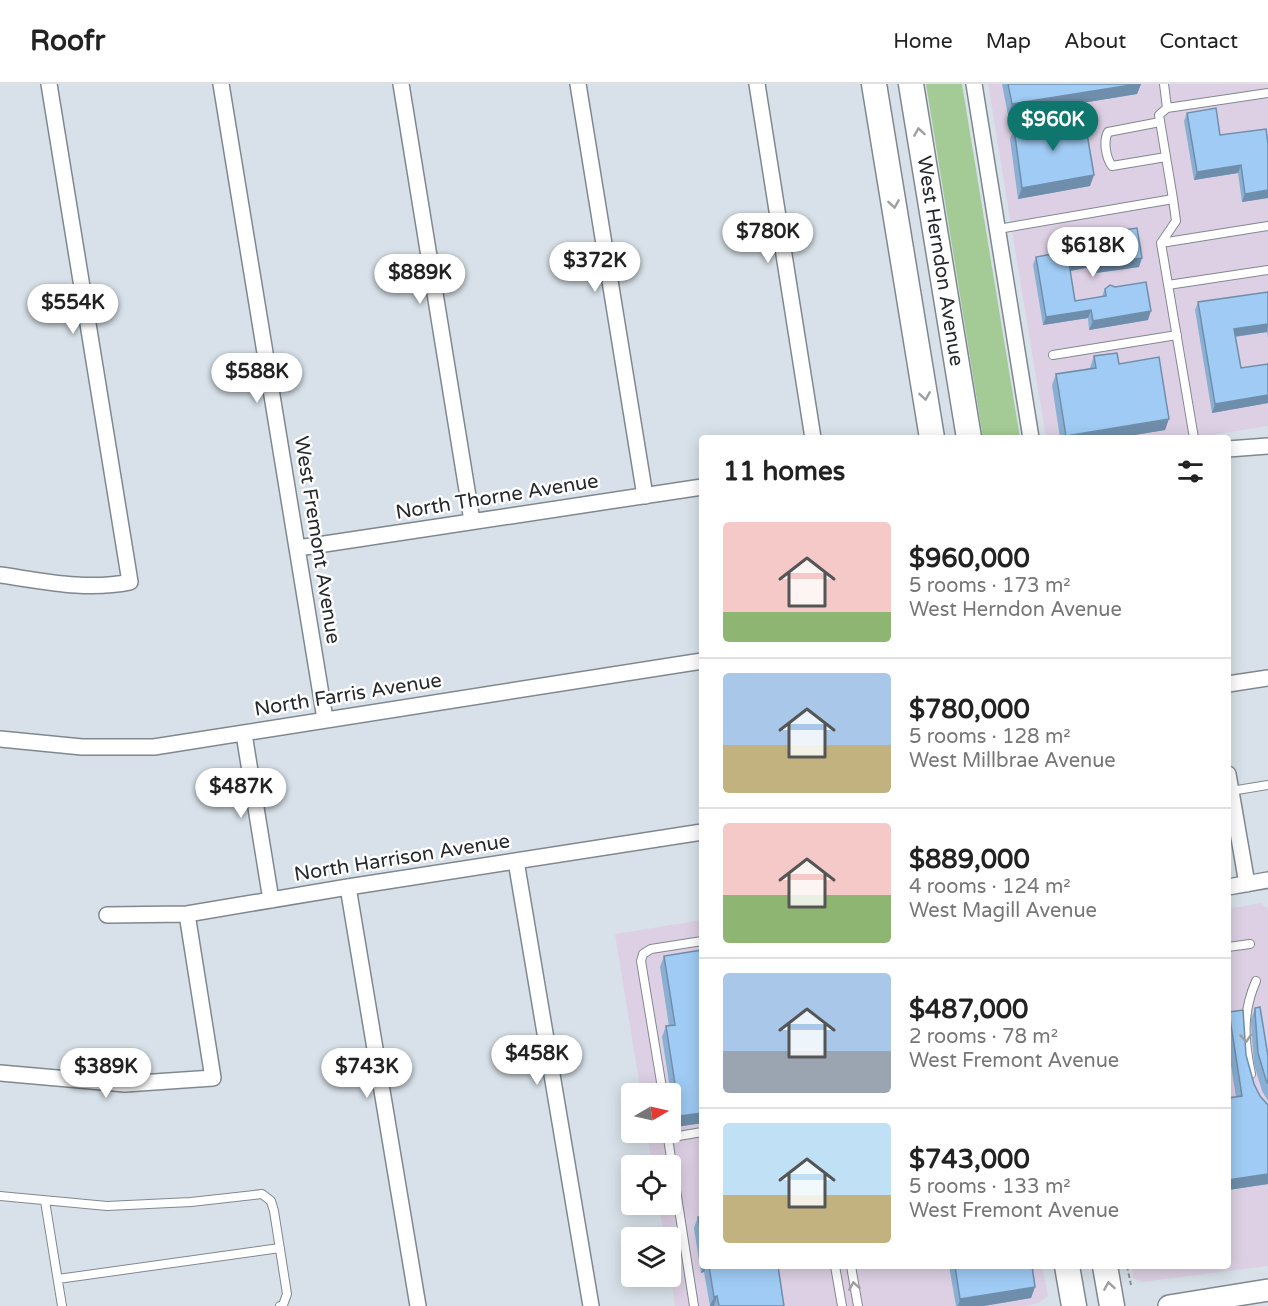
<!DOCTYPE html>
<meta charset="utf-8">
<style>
:root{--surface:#fff;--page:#f2f2f2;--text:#222;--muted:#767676;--line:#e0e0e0;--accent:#0f766e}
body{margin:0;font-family:"Varela Round",sans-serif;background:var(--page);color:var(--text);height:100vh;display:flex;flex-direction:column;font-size:22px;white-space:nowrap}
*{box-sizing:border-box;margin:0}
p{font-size:20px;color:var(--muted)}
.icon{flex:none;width:33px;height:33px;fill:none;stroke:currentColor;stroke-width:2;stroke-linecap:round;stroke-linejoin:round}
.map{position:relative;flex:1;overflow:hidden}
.sheet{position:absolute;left:699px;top:351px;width:532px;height:834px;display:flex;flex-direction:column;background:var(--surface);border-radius:6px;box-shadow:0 3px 15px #0003}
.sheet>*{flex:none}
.needle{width:39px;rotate:81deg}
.tools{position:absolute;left:621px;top:999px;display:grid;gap:12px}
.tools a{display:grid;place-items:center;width:60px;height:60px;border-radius:6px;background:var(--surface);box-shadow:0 3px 15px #0003;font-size:30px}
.price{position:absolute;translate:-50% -51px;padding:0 14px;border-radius:21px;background:#fff;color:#222;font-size:20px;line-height:39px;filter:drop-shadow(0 2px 3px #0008)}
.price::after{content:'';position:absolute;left:50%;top:36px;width:18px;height:14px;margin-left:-9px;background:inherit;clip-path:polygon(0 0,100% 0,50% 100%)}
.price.current{background:var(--accent);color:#fff}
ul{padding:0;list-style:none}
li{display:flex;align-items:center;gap:18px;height:150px;padding:0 24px}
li+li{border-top:2px solid var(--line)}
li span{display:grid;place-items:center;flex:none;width:168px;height:120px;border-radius:6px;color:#555}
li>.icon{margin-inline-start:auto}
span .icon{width:72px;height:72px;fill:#fffc;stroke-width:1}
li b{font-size:26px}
h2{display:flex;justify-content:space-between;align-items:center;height:72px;padding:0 24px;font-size:26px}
header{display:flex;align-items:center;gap:36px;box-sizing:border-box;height:84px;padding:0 30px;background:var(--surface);border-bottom:2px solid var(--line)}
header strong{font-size:28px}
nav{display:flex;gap:33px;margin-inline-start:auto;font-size:21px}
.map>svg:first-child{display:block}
</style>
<header>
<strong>Roofr</strong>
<nav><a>Home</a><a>Map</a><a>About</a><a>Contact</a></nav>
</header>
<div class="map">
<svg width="1268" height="1222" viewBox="0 0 1268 1222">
<rect width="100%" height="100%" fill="#d8e1e9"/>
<path fill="#ddd0e4" d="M988 0H1268V342L1192 354H1046Z
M1261 819 1268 825V1182L1142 1198 1133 1194 1132 1182H1228L1229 825Z
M702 836V1182H1042L1048 1212 1039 1219 1023 1222H675L671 1192 670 1154 664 1153 659 1121 670 1120V1082L652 1081 647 1049 670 1048V1010L641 1009 615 850Z"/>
<path fill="#a4cb95" d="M926 0H962L1020 354H983Z"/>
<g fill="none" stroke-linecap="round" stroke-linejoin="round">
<defs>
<path id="service" d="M1164 0 1167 24
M1160 38 1108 48C1103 57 1106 74 1112 82L1166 73
M1173 115 1176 137 1161 159 1268 142
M998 145 1173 115 1159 31 1167 24 1268 9
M1161 159 1194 354
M1168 201 1268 186
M1053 271 1177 251
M1231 707 1268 701
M1228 863 1250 860
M1251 990C1244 956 1242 929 1256 897
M663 1010 641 877 643 870 651 865 702 857
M667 1048 694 1222
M667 1054 702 1048
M0 1112 107 1122 191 1118 262 1110 271 1117 274 1127 287 1210 283 1221 280 1222
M45 1117 62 1222
M835 1182 842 1222
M851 1182 858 1222
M58 1195 280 1164"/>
<path id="minor" d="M221 0 325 635
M401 0 472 437
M578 0 645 412
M757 0 813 354
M974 0 1031 354
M1228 365 1268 362
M298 464 702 403
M0 491C43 497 86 507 130 498L49 0
M1228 600 1268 594
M244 650 271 816
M0 655 82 663H154L702 577
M1228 690 1247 800
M516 777 591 1222
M348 803 418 1222
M1228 803 1268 796
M107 831 187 830 348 803 702 748
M0 989 125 1000 213 994 187 830"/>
<path id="secondary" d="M1169 1222 1268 1206"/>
<path id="primary" d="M874 0 932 354
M911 0 969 354
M1067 1182 1074 1222
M1105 1182 1112 1222"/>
</defs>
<use href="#service" stroke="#80888f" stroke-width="10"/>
<use href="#minor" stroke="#80888f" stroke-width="18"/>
<use href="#secondary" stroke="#80888f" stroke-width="24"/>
<use href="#primary" stroke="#80888f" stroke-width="27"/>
<path stroke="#8a9196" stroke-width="2" stroke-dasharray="4.5 3" stroke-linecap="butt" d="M1127 1182 1131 1201"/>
<use href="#service" stroke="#fff" stroke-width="8"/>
<use href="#minor" stroke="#fff" stroke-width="15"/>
<use href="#secondary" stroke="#fff" stroke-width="21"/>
<use href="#primary" stroke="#fff" stroke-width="24"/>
</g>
<path fill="#89afd2" d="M1002 0H1141L1137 10 1008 31Z
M1187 29 1220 51 1268 60V114L1242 118 1238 89 1194 96 1184 37Z
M1014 44 1090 102 1018 115 1010 55Z
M1077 153 1139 183 1096 189 1095 182 1070 187 1075 217 1102 212 1105 205 1148 236 1089 246 1088 234 1043 241 1033 181 1036 173 1075 166 1074 161Z
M1268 208V254L1267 248 1235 253 1241 284 1268 280V319L1212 329 1195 226 1198 218Z
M1094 272 1119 280 1165 346 1116 354H1060L1052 301 1056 290 1090 284Z
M664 872 702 1039 676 1043 662 953 666 942H669L660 883Z
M1255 924 1268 972V1017L1262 1007 1254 980 1251 940V935Z
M1229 928 1246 971 1254 1000 1260 1012 1268 1021V1100L1228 1106V1014L1236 1013 1228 962Z
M702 1132V1182H778L784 1222H710L704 1188 701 1189 694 1144 698 1133Z
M949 1182H1032L1035 1203 1031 1214 983 1222H956Z"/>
<path fill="#6f8eab" d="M1137 0H1141L1137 10 1008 31 1012 20Z
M1241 81 1238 89 1194 96 1197 88Z
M1094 91 1090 102 1018 115 1022 104Z
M1268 106V114L1242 118 1245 110Z
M1098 174 1095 182 1065 188 1069 179Z
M1142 174 1139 183 1096 189 1099 180Z
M1091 226 1088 234 1043 241 1046 233Z
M1151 227 1148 236 1089 246 1093 237Z
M1268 240 1267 248 1231 253 1234 245Z
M1268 311V319L1212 329 1215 320Z
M1169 335 1165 346 1116 354H1065L1066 352Z
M702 1029V1039L676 1043 680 1032Z
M1268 1090V1100L1228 1106V1096Z
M704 1182H707L704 1188 701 1189Z
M1035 1203 1031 1214 983 1222H958L960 1215Z
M717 1212 714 1222H710L714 1213Z"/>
<path fill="#9fcbf4" stroke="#6f8eab" stroke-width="1.5" d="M1008 0H1137L1012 20Z
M1216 24 1220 51 1266 45 1268 60V106L1245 110 1241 81 1197 88 1187 29Z
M1084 32 1094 91 1022 104 1014 44Z
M1137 144 1142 174 1099 180 1098 174 1069 179 1075 217 1106 212 1105 205 1110 201 1115 203 1146 198 1151 227 1093 237 1091 226 1046 233 1036 173 1079 165 1077 153Z
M1268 208V240L1234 245 1241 284 1268 280V311L1215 320 1198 218Z
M1117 269 1119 280 1159 273 1169 335 1066 352 1056 290 1096 284 1094 272Z
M702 866V1029L680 1032 666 942 675 941 664 872Z
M1260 923 1268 972V1000L1266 996 1258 969 1255 928V924Z
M1243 926 1246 971 1254 1000 1260 1012 1268 1021V1090L1228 1096V1014L1242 1012 1229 928Z
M702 1132V1157L698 1133Z
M709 1182H778L784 1222H719L717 1212 714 1213Z
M955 1182H1032L1035 1203 960 1215Z"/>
<defs><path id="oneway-chevron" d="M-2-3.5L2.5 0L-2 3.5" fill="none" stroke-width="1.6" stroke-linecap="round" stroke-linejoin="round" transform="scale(1.5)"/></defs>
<g stroke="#9d9fa0">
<use href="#oneway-chevron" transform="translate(919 48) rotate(-99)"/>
<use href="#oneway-chevron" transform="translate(894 120) rotate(81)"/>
<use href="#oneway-chevron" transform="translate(925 312) rotate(81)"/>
<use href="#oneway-chevron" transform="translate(1246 954) rotate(86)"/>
<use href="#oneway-chevron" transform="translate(854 1202) rotate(-100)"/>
<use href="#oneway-chevron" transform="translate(1109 1202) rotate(-99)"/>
</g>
<g text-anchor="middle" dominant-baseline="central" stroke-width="5" stroke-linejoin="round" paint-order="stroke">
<g font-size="20" fill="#26292c" stroke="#fff">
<text transform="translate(940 177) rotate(81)">West Herndon Avenue</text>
<text transform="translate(497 413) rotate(-9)">North Thorne Avenue</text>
<text transform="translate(317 456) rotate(81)">West Fremont Avenue</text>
<text transform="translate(348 611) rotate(-9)">North Farris Avenue</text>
<text transform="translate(402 774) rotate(-9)">North Harrison Avenue</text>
</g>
</g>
</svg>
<div class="tools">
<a><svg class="needle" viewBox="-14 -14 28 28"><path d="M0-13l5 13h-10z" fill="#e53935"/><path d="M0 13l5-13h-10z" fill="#767676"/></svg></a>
<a><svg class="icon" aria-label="locate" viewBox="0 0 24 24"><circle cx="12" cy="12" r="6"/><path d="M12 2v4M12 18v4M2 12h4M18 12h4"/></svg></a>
<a><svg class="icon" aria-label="layers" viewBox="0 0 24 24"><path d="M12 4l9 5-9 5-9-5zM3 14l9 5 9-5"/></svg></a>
</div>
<b class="price current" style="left:1053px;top:68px">$960K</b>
<b class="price" style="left:768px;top:180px">$780K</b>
<b class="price" style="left:1093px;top:194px">$618K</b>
<b class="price" style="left:595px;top:209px">$372K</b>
<b class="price" style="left:420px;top:221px">$889K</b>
<b class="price" style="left:73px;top:251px">$554K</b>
<b class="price" style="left:257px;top:320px">$588K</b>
<b class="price" style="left:241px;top:735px">$487K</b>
<b class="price" style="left:537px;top:1002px">$458K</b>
<b class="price" style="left:106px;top:1015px">$389K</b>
<b class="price" style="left:367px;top:1015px">$743K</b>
<section class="sheet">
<h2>11 homes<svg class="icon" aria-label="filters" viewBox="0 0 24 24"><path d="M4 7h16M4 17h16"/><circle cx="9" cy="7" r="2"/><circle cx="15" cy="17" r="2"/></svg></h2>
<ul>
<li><span style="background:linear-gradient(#f6c9c9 75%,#8fb573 0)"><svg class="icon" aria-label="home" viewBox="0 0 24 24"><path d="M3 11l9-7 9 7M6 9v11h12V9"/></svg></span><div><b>$960,000</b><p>5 rooms · 173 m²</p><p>West Herndon Avenue</p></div></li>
<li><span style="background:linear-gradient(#a9c7e8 60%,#c2b280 0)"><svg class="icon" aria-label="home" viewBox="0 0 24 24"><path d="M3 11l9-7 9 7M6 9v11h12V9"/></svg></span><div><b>$780,000</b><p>5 rooms · 128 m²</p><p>West Millbrae Avenue</p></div></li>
<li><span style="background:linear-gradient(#f6c9c9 60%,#8fb573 0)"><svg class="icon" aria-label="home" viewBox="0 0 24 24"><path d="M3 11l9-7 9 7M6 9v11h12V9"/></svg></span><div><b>$889,000</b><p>4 rooms · 124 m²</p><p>West Magill Avenue</p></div></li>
<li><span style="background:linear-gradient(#a9c7e8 65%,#9aa5b1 0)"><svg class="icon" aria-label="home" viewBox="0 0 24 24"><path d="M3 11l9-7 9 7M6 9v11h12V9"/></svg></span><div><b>$487,000</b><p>2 rooms · 78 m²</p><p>West Fremont Avenue</p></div></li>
<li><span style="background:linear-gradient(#bfe0f5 60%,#c2b280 0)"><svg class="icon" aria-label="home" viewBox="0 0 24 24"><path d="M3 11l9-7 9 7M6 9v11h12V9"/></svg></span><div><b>$743,000</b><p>5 rooms · 133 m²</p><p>West Fremont Avenue</p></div></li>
</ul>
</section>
</div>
